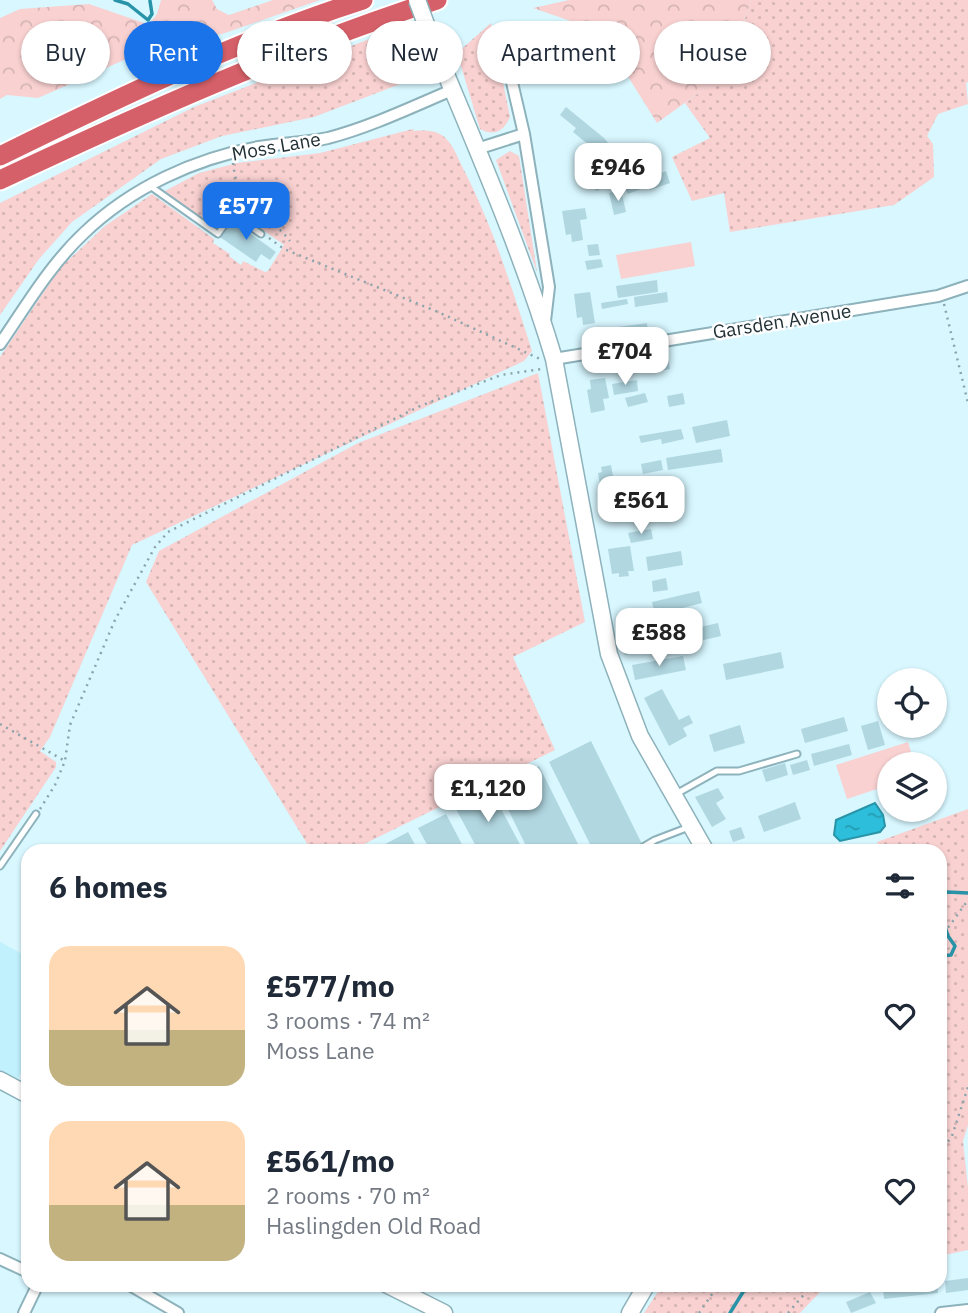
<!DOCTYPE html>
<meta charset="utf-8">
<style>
:root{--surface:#fff;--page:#f2f2f3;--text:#1f2937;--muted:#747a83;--accent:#1a73e8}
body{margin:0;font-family:"IBM Plex Sans",sans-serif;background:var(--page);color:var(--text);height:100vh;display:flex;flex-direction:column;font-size:26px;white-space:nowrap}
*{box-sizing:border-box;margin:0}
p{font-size:23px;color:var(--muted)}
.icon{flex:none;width:38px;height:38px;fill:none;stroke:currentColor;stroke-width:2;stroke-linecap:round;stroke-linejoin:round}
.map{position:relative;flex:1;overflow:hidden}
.panel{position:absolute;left:21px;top:844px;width:926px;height:448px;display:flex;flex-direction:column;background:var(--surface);border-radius:21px;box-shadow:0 2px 5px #0004}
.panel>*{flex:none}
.top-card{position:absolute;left:21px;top:21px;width:928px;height:63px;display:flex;gap:14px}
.fabs{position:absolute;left:877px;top:668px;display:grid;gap:14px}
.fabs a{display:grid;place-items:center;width:70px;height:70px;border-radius:50%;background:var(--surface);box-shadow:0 2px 5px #0004;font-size:35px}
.price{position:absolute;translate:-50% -60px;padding:0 16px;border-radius:14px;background:#fff;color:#222;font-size:23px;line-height:46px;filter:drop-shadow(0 2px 4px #0008)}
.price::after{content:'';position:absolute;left:50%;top:42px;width:21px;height:16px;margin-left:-10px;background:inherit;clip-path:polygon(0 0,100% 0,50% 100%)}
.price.current{background:var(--accent);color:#fff}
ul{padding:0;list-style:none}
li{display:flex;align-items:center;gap:21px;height:175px;padding:0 28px}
li span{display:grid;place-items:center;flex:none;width:196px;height:140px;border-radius:21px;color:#555}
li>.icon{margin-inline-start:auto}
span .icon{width:84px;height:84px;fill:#fffc;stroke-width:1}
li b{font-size:30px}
h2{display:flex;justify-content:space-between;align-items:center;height:84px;padding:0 28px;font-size:30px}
.tag{padding:0 24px;border-radius:32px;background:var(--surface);box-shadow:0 2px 5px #0004;font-size:24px;line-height:63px}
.tag.current{background:var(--accent);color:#fff}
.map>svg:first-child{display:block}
</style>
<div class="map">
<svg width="968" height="1313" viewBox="0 0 968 1313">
<defs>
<pattern id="grass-dots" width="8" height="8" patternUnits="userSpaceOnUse" patternTransform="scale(1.75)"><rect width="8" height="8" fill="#f9d1d1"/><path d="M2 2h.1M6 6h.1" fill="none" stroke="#d5b4b4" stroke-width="1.8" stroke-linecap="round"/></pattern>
<pattern id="forest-crowns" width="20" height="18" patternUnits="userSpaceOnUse" patternTransform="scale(1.75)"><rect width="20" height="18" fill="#f9d1d1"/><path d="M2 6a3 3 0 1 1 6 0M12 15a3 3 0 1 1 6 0" fill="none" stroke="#d5b4b4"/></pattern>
<pattern id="water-ripples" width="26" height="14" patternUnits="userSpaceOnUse" patternTransform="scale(1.75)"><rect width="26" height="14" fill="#2cbeda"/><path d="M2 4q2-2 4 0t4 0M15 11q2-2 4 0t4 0" fill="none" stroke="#259bb2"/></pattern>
</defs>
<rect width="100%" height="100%" fill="#d8f7ff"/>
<path fill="#c0f1fd" d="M0 942 28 957V1058L17 1080 0 1071Z"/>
<path fill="url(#grass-dots)" d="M751 0H968V82L966 83 968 104 938 114 927 136 933 144 934 177 894 205 730 232 724 193 692 201 672 157 710 138 685 103 704 89 733 55Z
M491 23 510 117C504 131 494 137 480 129L457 53Z
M408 24 426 65 416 78 314 117 222 136 161 159 72 222 39 259 0 315V203L194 107Z
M413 129 414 131C426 130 440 130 448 141 456 150 460 164 466 174 494 230 513 291 532 351L524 361 132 545 50 737 40 751 56 762V767L0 851V357L60 268 105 226 152 194 214 239 213 243 230 254 229 256 241 265 243 261 265 272 268 271 284 245 231 207 215 228 163 192 199 173 237 163 320 153Z
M510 151 519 156 537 272 496 160Z
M538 373 585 622 513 657 555 750 352 850H311L146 582 159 551 358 443Z
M968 809V1125L963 1141 968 1188V1250L940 1256V850H880L877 842Z
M663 1284H833V1285L824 1288 800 1313H644Z"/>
<path fill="url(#forest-crowns)" d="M161 0H212L217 9 229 15 273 0H320L222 34 185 39 165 38 142 52 38 98 7 95 0 99V18L20 9 89 4 144 23H150L157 14Z
M569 0H751L733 54 704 89 657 123 617 59 582 25 533 8Z"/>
<path fill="#f9d1d1" d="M691 242 695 266 621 279 616 255Z
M908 742 915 765H889V785L847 799 836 765Z"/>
<path fill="url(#water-ripples)" stroke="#2994a8" stroke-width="2" d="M875 803 883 815 885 826 880 832 840 841 834 835 836 820Z"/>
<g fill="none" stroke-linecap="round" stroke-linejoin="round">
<path stroke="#2994a8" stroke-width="3.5" d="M115 0 128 4 148 20 152 14 150 1
M940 897 947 892 968 893
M940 912 948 936 955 946 951 955 940 956
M730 1313 748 1284"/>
</g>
<path fill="#b1d7e1" d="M547 25 552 45 534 50 530 37 542 33 541 27Z
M566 107 604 138 609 144 595 150 573 132 576 128 560 115Z
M623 163 629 178 596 191 592 182 606 176 604 171Z
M666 171 670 183 650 190 646 179Z
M638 181 641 189 628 194 624 186Z
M621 190 626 212 614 215 609 193Z
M585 208 587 219 580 220 583 240 572 242 571 234 566 235 562 211Z
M232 220 276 252 270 260 261 254 256 262 220 237Z
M598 244 600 255 589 256 587 245Z
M601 259 603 267 587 270 585 261Z
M657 280 658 292 618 298 616 286Z
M590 292 595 323 583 325 582 317 577 318 574 294Z
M667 292 668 302 635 307 634 297Z
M627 299 628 304 602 309 601 303Z
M647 323 648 332 612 338 611 328Z
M668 357 670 369 649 373 647 361Z
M605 378 609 398 603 399 605 410 591 413 587 390 591 389 590 380Z
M637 380 638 391 614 395 612 384Z
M645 393 648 402 628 407 625 398Z
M683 393 685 404 669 407 667 396Z
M727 420 730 436 696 443 692 427Z
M681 429 684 439 662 444 661 439 641 443 639 436Z
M721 449 723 462 668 470 666 458Z
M661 460 663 470 643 474 641 464Z
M611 465 616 493 602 496 598 473 602 472 601 467Z
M651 529 653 539 631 543 628 533Z
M630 546 634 571H628L629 576 619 577V573L612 574 608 549Z
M681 551 683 565 648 571 646 557Z
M666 578 668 590 653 592 652 581Z
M699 591 702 603 655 615 652 602Z
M633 621 641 652 625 655 620 633 623 632 621 624Z
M718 623 721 636 682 645 679 632Z
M781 652 784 668 726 680 723 664Z
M683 656 686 670 635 680 632 665Z
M662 689 679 720 689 715 693 723 683 728 687 736 669 746 644 698Z
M844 717 848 731 805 743 801 729Z
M878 721 885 745 868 750 861 726Z
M740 725 745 743 714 752 709 735Z
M591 741 642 844 630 850H593L549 762Z
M849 744 852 755 814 766 811 754Z
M807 760 810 770 793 775 790 765Z
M785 763 788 775 766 782 762 770Z
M539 766 581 850H528L497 787Z
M718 788 724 798 716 803 726 819 712 827 695 797Z
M491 790 523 850H478L456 809Z
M795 802 801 819 764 832 758 816Z
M446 814 465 850H430L418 828Z
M741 827 745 838 733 842 729 831Z
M408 832 418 850H374Z
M968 1278V1290L946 1293 945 1281Z
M910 1284H937L938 1293 884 1299 883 1287Z
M870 1292 876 1303 851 1313 846 1302Z"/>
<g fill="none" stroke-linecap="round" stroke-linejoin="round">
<defs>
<path id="service" d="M150 186 218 234 232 214 261 234
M676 794 717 771H739L797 754
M638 850 655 840 689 827
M0 866 36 814"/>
<path id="minor" d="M498 36 511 78 524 134 549 287 545 321
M477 149 524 134
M0 344C26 306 50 265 84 233 131 188 195 158 259 147 281 143 305 143 328 138 370 127 412 107 452 90
M554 359 938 296 968 286
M0 1259 28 1272
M128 1284 178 1313
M24 1313 38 1284
M941 1313 968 1310"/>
<path id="secondary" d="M433 43C476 147 522 251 554 359L609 654 640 736 705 850
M0 1080 28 1095
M386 1284 444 1313
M630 1313 647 1284"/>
<path id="motorway" d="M0 156C118 98 238 40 363 0
M0 180C143 113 286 49 437 0"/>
</defs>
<use href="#service" stroke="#8db2bb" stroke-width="9"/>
<use href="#minor" stroke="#8db2bb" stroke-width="14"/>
<use href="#secondary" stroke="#8db2bb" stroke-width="19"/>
<use href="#motorway" stroke="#fff" stroke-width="23"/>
<path stroke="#8ba4aa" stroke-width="2.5" stroke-dasharray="2 5" stroke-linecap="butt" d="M233 163C234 170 235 179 239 186 250 209 275 221 290 241
M269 238 284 249 438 312 540 359
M944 304 968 403
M0 724 65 761
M40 809 55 785 65 761 70 725 115 620 155 547 168 532 420 406 501 375 542 369
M940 939 968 900
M940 1153 952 1136 968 1087
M699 1313 719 1284
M788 1313 813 1284"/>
<use href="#service" stroke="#fff" stroke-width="5"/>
<use href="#minor" stroke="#fff" stroke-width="10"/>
<use href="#secondary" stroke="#fff" stroke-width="16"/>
<use href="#motorway" stroke="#d66069" stroke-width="19"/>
<defs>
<path id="secondary-bridge" d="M417 0 433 43"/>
</defs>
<use href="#secondary-bridge" stroke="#8db2bb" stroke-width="19" stroke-linecap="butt"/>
<use href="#secondary-bridge" stroke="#fff" stroke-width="16"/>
</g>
<g text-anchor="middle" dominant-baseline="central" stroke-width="5" stroke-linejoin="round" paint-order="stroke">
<g font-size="19" fill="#223135" stroke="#fefefe">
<text transform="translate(276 146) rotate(-10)">Moss Lane</text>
<text transform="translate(782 321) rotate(-9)">Garsden Avenue</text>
</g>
</g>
</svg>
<div class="fabs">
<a><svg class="icon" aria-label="locate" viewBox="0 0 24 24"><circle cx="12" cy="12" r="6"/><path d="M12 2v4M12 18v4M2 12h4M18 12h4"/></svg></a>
<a><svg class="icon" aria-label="layers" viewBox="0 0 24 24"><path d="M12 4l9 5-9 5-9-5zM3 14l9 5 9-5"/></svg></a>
</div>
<b class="price" style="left:618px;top:203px">£946</b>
<b class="price current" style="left:246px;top:242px">£577</b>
<b class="price" style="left:625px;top:387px">£704</b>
<b class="price" style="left:641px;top:536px">£561</b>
<b class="price" style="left:659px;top:668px">£588</b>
<b class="price" style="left:488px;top:824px">£1,120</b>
<div class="top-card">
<a class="tag">Buy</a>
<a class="tag current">Rent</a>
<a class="tag">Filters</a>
<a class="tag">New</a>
<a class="tag">Apartment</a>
<a class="tag">House</a>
</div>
<section class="panel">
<h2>6 homes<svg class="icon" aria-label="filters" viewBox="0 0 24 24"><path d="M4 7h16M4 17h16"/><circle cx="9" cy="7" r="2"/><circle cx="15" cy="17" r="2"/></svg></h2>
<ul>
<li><span style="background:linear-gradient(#ffd9b3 60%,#c2b280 0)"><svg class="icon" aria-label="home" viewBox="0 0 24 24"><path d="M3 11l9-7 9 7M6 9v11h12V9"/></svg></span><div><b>£577/mo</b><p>3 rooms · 74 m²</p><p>Moss Lane</p></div><svg class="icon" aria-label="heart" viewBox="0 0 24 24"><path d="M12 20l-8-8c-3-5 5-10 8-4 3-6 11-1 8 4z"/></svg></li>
<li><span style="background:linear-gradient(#ffd9b3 60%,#c2b280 0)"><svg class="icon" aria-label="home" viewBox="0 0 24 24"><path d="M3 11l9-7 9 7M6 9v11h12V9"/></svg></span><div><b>£561/mo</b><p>2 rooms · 70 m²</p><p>Haslingden Old Road</p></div><svg class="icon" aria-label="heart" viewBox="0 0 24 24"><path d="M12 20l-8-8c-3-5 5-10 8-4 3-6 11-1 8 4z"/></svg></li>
</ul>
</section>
</div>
